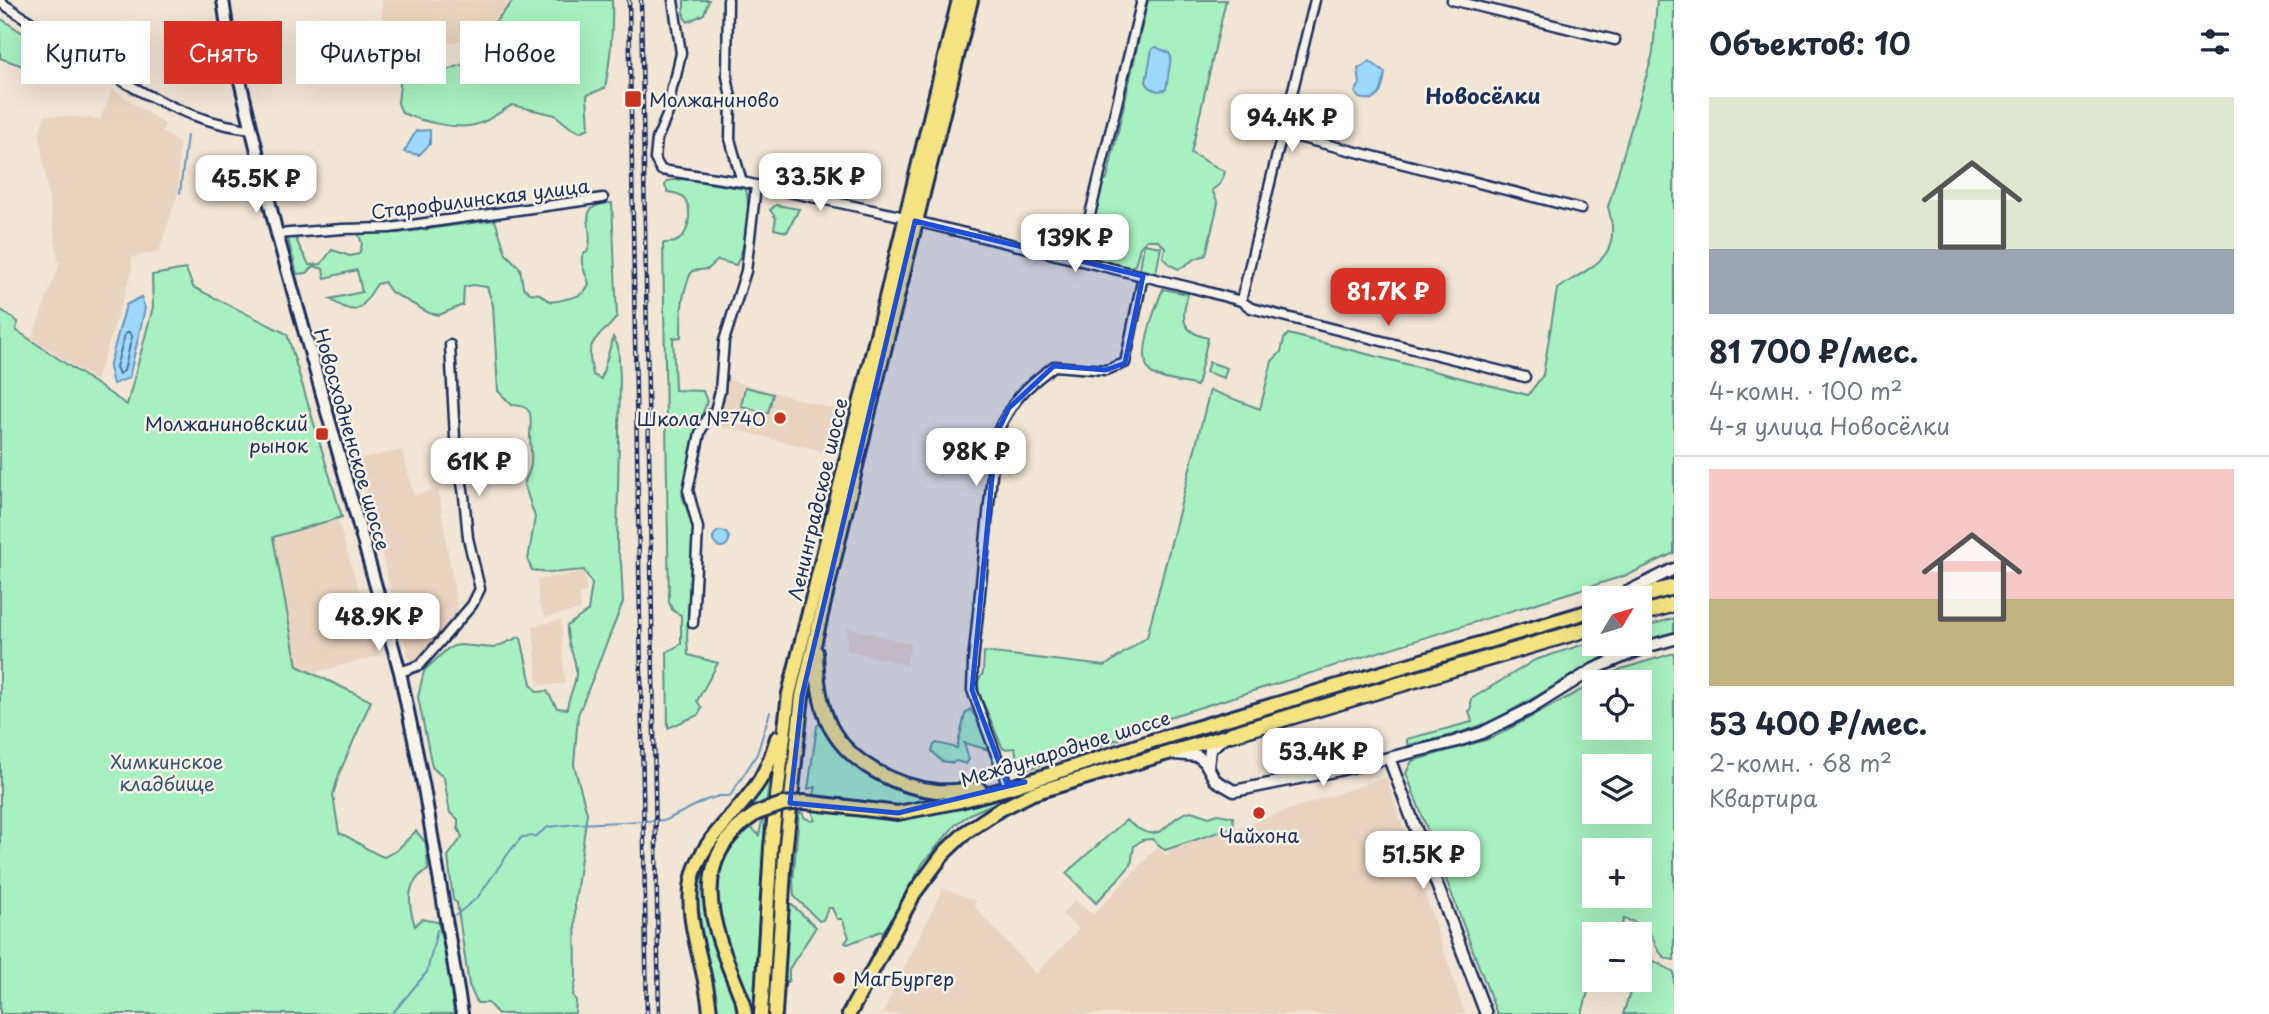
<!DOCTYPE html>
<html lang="ru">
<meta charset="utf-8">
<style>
:root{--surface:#fff;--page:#f6f6f7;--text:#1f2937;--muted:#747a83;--line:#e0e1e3;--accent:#d93025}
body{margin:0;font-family:"Playpen Sans",sans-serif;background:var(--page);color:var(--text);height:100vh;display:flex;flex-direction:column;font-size:26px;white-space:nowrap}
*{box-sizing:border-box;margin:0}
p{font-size:23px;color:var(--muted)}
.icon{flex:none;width:38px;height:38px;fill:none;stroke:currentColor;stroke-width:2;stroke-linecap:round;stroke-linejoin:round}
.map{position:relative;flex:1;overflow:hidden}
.sheet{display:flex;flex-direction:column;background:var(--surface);width:595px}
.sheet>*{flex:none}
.banner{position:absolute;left:21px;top:21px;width:665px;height:63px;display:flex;gap:14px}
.needle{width:46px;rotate:52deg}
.buttons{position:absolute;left:1582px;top:586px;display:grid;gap:14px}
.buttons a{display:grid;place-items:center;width:70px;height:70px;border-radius:0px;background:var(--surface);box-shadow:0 7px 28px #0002;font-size:35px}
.price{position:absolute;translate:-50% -60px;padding:0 16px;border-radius:14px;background:#fff;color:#222;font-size:23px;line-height:46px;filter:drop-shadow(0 2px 4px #0008)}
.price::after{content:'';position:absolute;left:50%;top:42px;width:21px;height:16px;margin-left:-10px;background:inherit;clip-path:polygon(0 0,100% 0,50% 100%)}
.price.selected{background:var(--accent);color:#fff}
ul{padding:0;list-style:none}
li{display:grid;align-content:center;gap:14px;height:371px;padding:0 35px}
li+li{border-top:2px solid var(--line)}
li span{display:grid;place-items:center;height:217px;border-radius:0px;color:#555}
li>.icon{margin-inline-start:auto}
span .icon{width:126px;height:126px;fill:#fffc;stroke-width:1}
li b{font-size:30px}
h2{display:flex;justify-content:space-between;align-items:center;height:84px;padding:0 35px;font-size:30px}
.pill{padding:0 24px;border-radius:0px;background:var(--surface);box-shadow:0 7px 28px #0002;font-size:24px;line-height:63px}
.pill.selected{background:var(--accent);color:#fff}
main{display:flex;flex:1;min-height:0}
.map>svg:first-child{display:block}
</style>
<main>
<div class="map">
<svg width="1674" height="1014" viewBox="0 0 1674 1014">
<rect width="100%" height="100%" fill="#f1e5d5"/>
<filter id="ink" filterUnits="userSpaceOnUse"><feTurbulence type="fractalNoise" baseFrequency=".0143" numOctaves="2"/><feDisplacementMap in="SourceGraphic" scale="14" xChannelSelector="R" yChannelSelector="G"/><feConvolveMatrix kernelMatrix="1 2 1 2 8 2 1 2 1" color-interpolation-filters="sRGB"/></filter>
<g filter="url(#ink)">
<path fill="#ead4bf" d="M382 0H512L491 25 466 39 439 46 383 48Z
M113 90 165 124 162 132 179 143 178 193 159 251 132 258V272L96 381 32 338 59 265 39 133 45 115 100 119Z
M726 379 841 411 831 453 719 426Z
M402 450 414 495 438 489 458 612 412 663 409 659 357 459Z
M337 518 379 656 312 673 297 666 273 537Z
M584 572 587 592 579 594 581 610 546 617 539 605 537 580Z
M561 620 565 684 538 685 533 626Z
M847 627 911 644 906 665 847 650Z
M1386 777 1465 1014H882L943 888 976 901 974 906 1036 974 1079 929 1062 914 1075 900 1093 915 1157 847 1166 855 1171 850Z"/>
<path fill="#a7f0bf" stroke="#61908e" stroke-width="2" fill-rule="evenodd" d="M514 0H612C613 30 611 58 605 88L587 95 589 128 580 132 571 128 555 115 512 105C501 111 491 120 478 124 458 131 421 121 402 113L398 103 401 75 444 71 487 56 489 29Z
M684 0H709L704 14 688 22 684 17Z
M1148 0H1226L1191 153 1225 172 1220 184 1212 190 1218 203 1206 255 1195 259 1179 269 1170 265 1163 257 1165 247 1157 240H1147L1140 247 1135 265 1126 269C1119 267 1088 258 1084 255L1101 182 1107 179Z
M1657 0H1674V553L1630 574 1124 731 1125 737 1019 772 1015 748 1003 749 979 693 978 681 983 673 984 652 1105 666 1147 637 1210 390 1260 409 1272 361 1281 352 1284 339 1288 334 1528 395 1543 375 1557 289C1593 265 1624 258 1608 207L1653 53Z
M0 18 77 69 74 79H69L65 71 23 66 0 58Z
M682 179 746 189C751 214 747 243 736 265L718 260 708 269 692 271C681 293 681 313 681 337L673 338 675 390 703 391 707 402 697 428 682 495 695 532 696 552 691 570 687 636 688 655 718 663 697 701 702 708 698 715 668 728 667 652 681 644V615L673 611 669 602 663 243C667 243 671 243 675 242 690 236 693 209 684 198 680 193 674 193 668 192L665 186 667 181Z
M612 203 617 316C610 330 592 335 590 352 589 359 592 368 593 375L601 379 613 337 618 346 620 377 617 547 621 562 623 602 578 715 574 765 587 813 575 902 576 979 573 995 576 1001 575 1013 498 1014 488 1003H477L469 985 457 903 453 900 448 856 462 837 458 828V819L450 813 444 778 432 767 418 697 424 671 447 649 454 646 460 645 494 648 519 637 521 638 531 684 537 692 547 691 557 708 567 709C568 696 577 684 576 671 576 655 566 647 567 626L588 611 592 584 584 570 549 573 532 570 528 561 535 517 524 484C526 477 531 470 531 463 532 454 530 445 530 435 531 418 535 405 512 405L498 391 493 305 487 287 473 285 464 287 463 305 439 315 429 313 391 292 384 282 377 284C361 307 360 320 330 299L362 292 357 270 325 278 323 269 314 266 307 273 297 274 288 239 295 235C297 245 305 256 309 265L321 264 332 250 350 256 359 254 362 244 358 232 399 233 495 220 506 254 520 268 523 287 530 293 540 294C550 304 554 302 566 299 578 296 583 296 589 284 587 276 580 265 582 257 586 246 586 258 589 247 594 225 574 205 612 203Z
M776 205 799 209 787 232 774 229 776 218 770 210Z
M1144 244 1161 247 1156 273 1140 269Z
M186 269 193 287 287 334 342 517 273 537 297 666 371 701 339 774 333 795 339 833C356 839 366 851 384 857L396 851 416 831 426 843 428 870C405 882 408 904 415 926L421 919 438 922 448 967 454 1014H0V309L18 322 16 330 127 405 153 307 152 275Z
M1163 289 1188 294C1182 318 1179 331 1208 338L1197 386C1184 382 1166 381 1154 375 1132 363 1156 306 1163 289Z
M1209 362 1227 368 1224 378 1206 372Z
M745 387 773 394 768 413 741 406Z
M1674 618V632L1640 642V628Z
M1594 641V644H1634C1582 663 1541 698 1491 721 1465 733 1436 739 1408 745L1407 743V739L1472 722 1469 711 1471 710V699L1535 660Z
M1674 653V960C1656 958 1658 944 1649 932 1643 924 1634 922 1624 919L1618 934H1594V977H1592L1582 1014H1497L1406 773 1412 761 1492 738 1594 683V728H1640V682H1596L1621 669ZM1594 766H1640V812H1594ZM1640 850V896H1594V850Z
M970 709 983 728 990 750 964 743 969 759 966 764 956 761 953 763 941 761 932 751 934 745 937 743 957 748 965 714Z
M820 723 825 724 849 757 951 796 897 805 814 795 816 787 808 789 817 726Z
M1164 744 1165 748 1082 770V769Z
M770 772 767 799 734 819Z
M1024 786 1025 790 972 813 956 824 923 863 890 923 884 930 848 944 845 943 849 937 842 919H837L832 908H828L823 920 819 921 794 896 793 881 799 813H802L805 818 812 821 815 820 811 808C840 812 869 818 898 818 940 818 984 798 1024 786Z
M1191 811 1209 817 1218 814 1233 817 1234 827 1165 850 1152 839 1142 840 1134 846 1131 865 1096 903 1066 873 1126 820C1165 852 1163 817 1191 811Z
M765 819 754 1014H751C736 943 682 890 748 825L759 835 762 821Z
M716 841 704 881 705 912 740 1014H716L697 900 701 871Z
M789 905H792L816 927 789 969V980L785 984Z
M1643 955 1674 972V1014H1623L1634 980H1640V964Z"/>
<path fill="#9dd8fd" stroke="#6994bd" stroke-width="2" d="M1156 47 1169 53 1171 57 1166 89C1158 93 1150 90 1146 82L1152 49Z
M1370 61 1385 73C1383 86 1381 102 1365 99 1357 98 1359 98 1355 92L1360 84 1358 69Z
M430 130V144L419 155 404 152 416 131Z
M141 297 145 308 129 378 113 384 109 367 126 305Z
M713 539a8 8 0 1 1 16 0a8 8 0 1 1-16 0Z"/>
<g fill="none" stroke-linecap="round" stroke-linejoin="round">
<path stroke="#4f739e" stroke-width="2" d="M129 332 132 336 124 371 119 374 116 367 125 334Z"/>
<path stroke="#6994bd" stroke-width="2" d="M180 193 187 135
M456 915 478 897 510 851 522 837 536 836 548 827 576 824 666 820 706 800 719 796H730L757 754 770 712
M392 1014 427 972 437 930"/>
<defs>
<path id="minor" d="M673 0 681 53 676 76 672 87 668 113 657 139 655 159 661 170 742 182 905 217
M728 0 727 76 731 98 730 139 742 182
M1452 0 1615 40
M0 2C73 48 165 122 252 129
M1282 133 1581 209
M915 221 1193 288 1241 301 1251 308 1525 377
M277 234 342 229 390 228 603 198
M1079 260 1142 0
M1241 301 1315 0
M693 623 698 528 688 490 700 433 706 419 715 411 720 391 724 341 746 271 756 186
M400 672 420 665 472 605 480 589 468 538 464 496 455 438 450 345
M1007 784 972 690 973 662 996 435C1012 401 1024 388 1054 366L1106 370 1125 363 1143 276"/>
<path id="tertiary" d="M1615 598 1674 569
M1174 754 1198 756 1205 762 1215 780 1234 791 1339 770 1454 742 1482 733 1528 710 1594 669 1649 646 1674 639
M1389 758 1486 1014
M1208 767 1210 749 1222 739"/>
<path id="secondary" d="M223 0 227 27 277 234 400 672 424 788 462 1014"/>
<path id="trunk" d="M816 652C817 677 819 703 830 726 849 763 896 787 937 791 951 792 965 790 979 789
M804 802 898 813 960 801 1008 788 1152 741 1590 611
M710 1014C708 971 684 924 692 881 700 838 740 814 761 778 768 766 773 752 777 738
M745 1014 743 1002C716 934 680 863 757 813
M761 1014 771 847 789 694 959 0
M775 1014 785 854 802 696 868 415 971 0
M849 1014 915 892 945 852 966 832 999 810 1033 793 1232 734"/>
<path id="motorway" d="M1633 598 1674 587
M1590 611 1594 610
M1640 614 1674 604
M1232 734 1594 627"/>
</defs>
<use href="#minor" stroke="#1b2f5e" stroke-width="13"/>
<use href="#tertiary" stroke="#1b2f5e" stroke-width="15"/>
<use href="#secondary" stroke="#1b2f5e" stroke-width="16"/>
<use href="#trunk" stroke="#1b2f5e" stroke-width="18"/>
<use href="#motorway" stroke="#1b2f5e" stroke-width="19"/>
<use href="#minor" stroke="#f7f3e8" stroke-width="8"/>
<use href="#tertiary" stroke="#f7f3e8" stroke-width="10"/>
<use href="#secondary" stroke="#f7f3e8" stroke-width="10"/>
<use href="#trunk" stroke="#f5e382" stroke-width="12"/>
<use href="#motorway" stroke="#f5e382" stroke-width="14"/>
<defs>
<path id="rail" d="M629 0 647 1014
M641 0 659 1014"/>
</defs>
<use href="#rail" stroke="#1b2f5e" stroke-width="4.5"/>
<use href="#rail" stroke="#f7f3e8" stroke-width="2" stroke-dasharray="5" stroke-linecap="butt"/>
<defs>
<path id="trunk-bridge" d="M757 813 783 804 804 802"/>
</defs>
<use href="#trunk-bridge" stroke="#1b2f5e" stroke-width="18" stroke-linecap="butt"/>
<use href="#trunk-bridge" stroke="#f5e382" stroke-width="12"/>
</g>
</g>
<path fill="#1d4ed8" fill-opacity="0.2" stroke="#1d4ed8" stroke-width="5" stroke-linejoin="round" d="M915 221 1143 276 1125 363 1106 370 1054 366 1009 408 996 435 972 690 1007 784 1025 782 898 813 790 803 802 696Z"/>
<g fill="#c8321e" stroke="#f7f3e8" stroke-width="2.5">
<rect x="624" y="90" width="18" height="18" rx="3.5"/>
<circle cx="780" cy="418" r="7"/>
<rect x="315" y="427" width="14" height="14" rx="3.5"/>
<circle cx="1259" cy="813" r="7"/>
<circle cx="839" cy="978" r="7"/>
</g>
<g text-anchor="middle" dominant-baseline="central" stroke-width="5" stroke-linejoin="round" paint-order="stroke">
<g font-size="19" fill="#1b2f5e" stroke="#f7f3e8" text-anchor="start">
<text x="649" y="99">Молжаниново</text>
<text x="766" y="418" text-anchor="end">Школа №740</text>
<text x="308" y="423" text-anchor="end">Молжаниновский<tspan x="308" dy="22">рынок</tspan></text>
<text x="1259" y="835" text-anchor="middle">Чайхона</text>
<text x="853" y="978">МагБургер</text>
</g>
<g font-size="19" fill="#1b2f5e" stroke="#f7f3e8">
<text transform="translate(480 198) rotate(-7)">Старофилинская улица</text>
<text transform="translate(353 439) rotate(74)">Новосходненское шоссе</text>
<text transform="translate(817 499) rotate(-77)">Ленинградское шоссе</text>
<text transform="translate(1065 748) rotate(-17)">Международное шоссе</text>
</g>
<g font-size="19" fill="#375671" stroke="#f7f3e8">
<text x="167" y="761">Химкинское<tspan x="167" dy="22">кладбище</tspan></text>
</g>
<g font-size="21" font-weight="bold" fill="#1b2f5e" stroke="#f7f3e8">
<text x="1483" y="95">Новосёлки</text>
</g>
</g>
</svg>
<div class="buttons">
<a><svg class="needle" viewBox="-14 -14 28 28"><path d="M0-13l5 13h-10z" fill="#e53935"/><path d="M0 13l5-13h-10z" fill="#747a83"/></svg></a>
<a><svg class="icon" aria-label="locate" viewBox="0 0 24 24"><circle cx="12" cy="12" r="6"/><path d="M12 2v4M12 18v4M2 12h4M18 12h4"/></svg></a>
<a><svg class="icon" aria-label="layers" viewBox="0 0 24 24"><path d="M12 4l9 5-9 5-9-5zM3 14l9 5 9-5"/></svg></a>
<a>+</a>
<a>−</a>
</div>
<b class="price" style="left:1292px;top:154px">94.4K ₽</b>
<b class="price" style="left:820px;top:213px">33.5K ₽</b>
<b class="price" style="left:256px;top:215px">45.5K ₽</b>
<b class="price" style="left:1075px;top:274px">139K ₽</b>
<b class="price selected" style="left:1388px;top:328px">81.7K ₽</b>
<b class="price" style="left:976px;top:488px">98K ₽</b>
<b class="price" style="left:479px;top:498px">61K ₽</b>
<b class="price" style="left:379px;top:653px">48.9K ₽</b>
<b class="price" style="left:1323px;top:788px">53.4K ₽</b>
<b class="price" style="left:1423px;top:891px">51.5K ₽</b>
<div class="banner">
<a class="pill">Купить</a>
<a class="pill selected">Снять</a>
<a class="pill">Фильтры</a>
<a class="pill">Новое</a>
</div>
</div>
<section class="sheet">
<h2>Объектов: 10<svg class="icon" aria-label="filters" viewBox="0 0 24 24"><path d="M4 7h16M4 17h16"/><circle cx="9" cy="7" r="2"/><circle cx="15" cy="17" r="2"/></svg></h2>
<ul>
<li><span style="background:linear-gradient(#dfe7d0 70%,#9aa5b1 0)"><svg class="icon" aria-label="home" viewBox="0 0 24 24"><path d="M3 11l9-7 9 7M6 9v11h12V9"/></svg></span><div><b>81 700 ₽/мес.</b><p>4-комн. · 100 m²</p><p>4-я улица Новосёлки</p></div></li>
<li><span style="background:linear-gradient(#f6c9c9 60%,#c2b280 0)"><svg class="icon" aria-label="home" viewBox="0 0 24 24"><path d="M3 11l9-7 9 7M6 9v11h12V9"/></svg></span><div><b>53 400 ₽/мес.</b><p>2-комн. · 68 m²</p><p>Квартира</p></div></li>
</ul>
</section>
</main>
